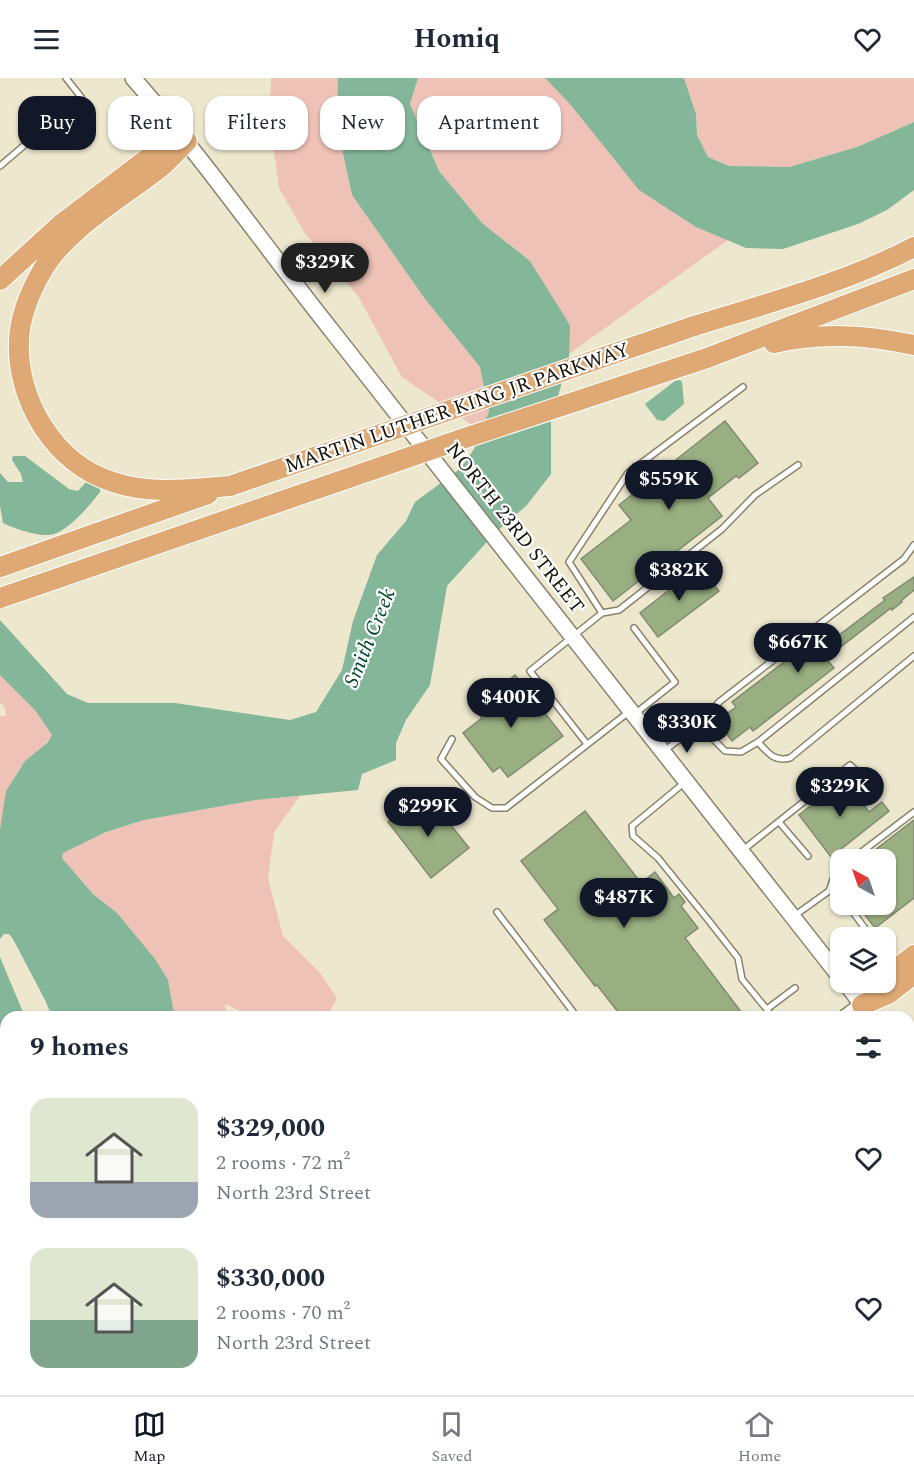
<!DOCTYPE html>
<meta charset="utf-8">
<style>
:root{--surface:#fff;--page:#f6f6f7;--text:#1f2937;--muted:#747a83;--line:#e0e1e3;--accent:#111827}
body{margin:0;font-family:Spectral,serif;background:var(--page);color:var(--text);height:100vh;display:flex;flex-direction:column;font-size:22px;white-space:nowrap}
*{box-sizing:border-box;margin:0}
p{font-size:20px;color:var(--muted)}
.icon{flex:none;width:33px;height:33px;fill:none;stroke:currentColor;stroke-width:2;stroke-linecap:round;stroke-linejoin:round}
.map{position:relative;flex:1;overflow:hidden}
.side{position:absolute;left:0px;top:933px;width:915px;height:384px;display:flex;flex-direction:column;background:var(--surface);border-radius:18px 18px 0 0;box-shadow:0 2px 4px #0004}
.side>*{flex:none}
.hud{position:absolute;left:18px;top:18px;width:600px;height:54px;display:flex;gap:12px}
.needle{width:39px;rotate:320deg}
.controls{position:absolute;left:830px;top:771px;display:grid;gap:12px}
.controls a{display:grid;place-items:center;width:66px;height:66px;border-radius:12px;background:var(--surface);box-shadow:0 2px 4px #0004;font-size:30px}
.price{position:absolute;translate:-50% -51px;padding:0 14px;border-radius:21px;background:var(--accent);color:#fff;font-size:20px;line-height:39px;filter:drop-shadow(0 2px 3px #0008)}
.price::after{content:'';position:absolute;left:50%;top:36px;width:18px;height:14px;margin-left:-9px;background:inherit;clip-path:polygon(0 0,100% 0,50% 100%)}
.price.active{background:#222;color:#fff}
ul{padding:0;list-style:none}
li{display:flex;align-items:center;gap:18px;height:150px;padding:0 30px}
li span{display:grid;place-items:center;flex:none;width:168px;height:120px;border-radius:18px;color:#555}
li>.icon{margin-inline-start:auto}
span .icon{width:72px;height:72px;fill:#fffc;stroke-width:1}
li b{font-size:26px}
h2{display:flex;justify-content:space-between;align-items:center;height:72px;padding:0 30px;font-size:26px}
.tag{padding:0 21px;border-radius:18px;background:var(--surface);box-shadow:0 2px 4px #0004;font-size:21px;line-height:54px}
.tag.active{background:var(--accent);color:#fff}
header{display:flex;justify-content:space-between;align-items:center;height:78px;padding:0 30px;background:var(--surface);font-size:27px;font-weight:700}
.tab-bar{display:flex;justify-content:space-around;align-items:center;height:84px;border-top:2px solid var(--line);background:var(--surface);font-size:16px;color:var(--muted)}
.tab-bar a{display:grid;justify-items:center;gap:3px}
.tab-bar .active{color:var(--accent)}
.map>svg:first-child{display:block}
</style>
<header><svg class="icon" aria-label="menu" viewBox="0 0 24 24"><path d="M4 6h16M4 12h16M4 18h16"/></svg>Homiq<svg class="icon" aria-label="heart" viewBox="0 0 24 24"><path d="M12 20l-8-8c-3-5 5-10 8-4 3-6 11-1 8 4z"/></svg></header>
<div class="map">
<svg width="914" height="1317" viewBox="0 0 914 1317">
<rect width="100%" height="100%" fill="#ece7cd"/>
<path fill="#eec2b6" d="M271 0H338L337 37 341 66 352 117 425 221 480 289 489 334 481 353 402 299 358 218 304 154 279 110 270 42Z
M418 0H545L696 149 728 162 569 276V247L530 183 482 145 439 93 410 26Z
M684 0H914V44L857 69 789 89 729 88 708 79 697 57 696 36Z
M0 597 35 632 53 656C46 668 34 673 25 684 7 705 5 724 0 751V638H6L5 630 0 624Z
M300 718 274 754 268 801 283 858 320 895 337 920 327 939H253L225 926 227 939H173L174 936 117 835 93 816 62 780 63 775 106 754 144 742 256 722Z
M0 1072 6 1073V1179H0Z"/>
<path fill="#84b79a" d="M338 0H418L410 26 439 93 482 145 530 183 565 239 570 248 569 280 551 342V396L527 427 495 455 447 508 430 607 406 642 396 665V682L362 696 358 712 256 722 144 742 106 754 63 775 62 780 93 816 117 835 155 881 168 902 174 936 173 939H52L45 922 13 861 9 856H4L0 861V751L6 713 25 683 48 664 52 657 35 632 0 597V542L67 616 88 625H175L290 642 316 634 342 592 353 543 377 477 406 443 415 424 461 390 474 371 489 334 480 289 425 221 352 117 341 66 337 37Z
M545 0H684L696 36 697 57 708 79 729 88 789 89 857 69 914 44V112L887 132 858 146 783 171 746 170 696 149 639 112 570 26Z
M680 302 682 304 684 326 664 343 657 342 645 326 675 303Z
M13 378H25L69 411 78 413 87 403 101 407 100 414C90 427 70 451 54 456 41 460 15 451 3 445L0 428V395L8 404H23L21 396 12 382Z
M0 879 25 939H6V1073L0 1072Z"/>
<path fill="#9aaf81" stroke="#808a74" stroke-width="1.5" d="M725 343 758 385 739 400 736 398 708 420 722 438 613 523 581 481 631 442 619 427Z
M700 488 719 513 658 559 640 535Z
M914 499V512L901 523 902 524 892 532 891 530 833 575 834 576 827 582 834 590 753 653 750 649 732 663 717 643 736 629 732 624 813 562 819 571 826 567 885 522 883 520Z
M515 597 563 658 508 699 500 689 493 694 463 655 482 640 474 630Z
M844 702 869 734 882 724 889 733 831 779 799 737Z
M416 722 429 738 438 731 469 770 431 800 388 744Z
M585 733 641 805 655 794 674 820 679 816 685 824 681 828 698 850 685 860 745 939H622L597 907 595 908 544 842 558 831 521 783Z
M914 742V820L875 850 861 832 864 830 861 826H885V782H862Z"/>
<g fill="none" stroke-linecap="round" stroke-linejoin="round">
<defs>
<path id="lane" d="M0 88 81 19 66 0
M602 535 619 532 722 451 755 417 798 387
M634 550 675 604 636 635
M699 647 725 673 741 674 758 664 914 539
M452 661 441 681 475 719 492 730H506L630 633
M758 664C768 675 774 684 790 680L914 578
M587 666 530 593 602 535 569 484 628 395 743 309
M665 672 699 647 719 624 904 481 914 467
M684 705 632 748 633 758 658 780 709 843 738 880 742 901 773 939
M779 744 808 778
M743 772 850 687 871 707
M851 782 914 734
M832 805 840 817
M847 826 872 860
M497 834 577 939
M794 838 829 813 836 793 840 790
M767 931 795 910
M909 1072 914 1076
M909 1157 914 1152
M909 1276 914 1283
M563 1311 568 1317
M796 1311 801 1317
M600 1317 607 1311
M750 1317 757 1311
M912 1317 914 1315"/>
<path id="secondary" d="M133 0C204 81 265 169 332 253 502 467 671 683 840 899
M845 904 871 939
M846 939 862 927
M909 992 914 998
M243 1317 258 1311"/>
<path id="highway" d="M187 63C178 72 170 81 161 89 122 120 67 150 42 193 30 214 20 238 19 262 16 321 54 386 113 404 151 417 191 411 230 408
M0 202 60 147 152 77 179 66
M694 248C765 226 848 204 914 169
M774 265C822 254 866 257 914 267
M707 280 914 201
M0 489 208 416
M885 900 914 877
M862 927 888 916 914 896"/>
</defs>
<use href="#lane" stroke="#88836c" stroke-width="8"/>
<use href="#secondary" stroke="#88836c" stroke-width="18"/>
<use href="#highway" stroke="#fff" stroke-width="22"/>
<use href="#lane" stroke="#fff" stroke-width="5"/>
<use href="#secondary" stroke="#fff" stroke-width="15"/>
<use href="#highway" stroke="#dea974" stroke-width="20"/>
<defs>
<path id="highway-bridge" d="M230 408 694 248
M0 520 459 362 707 280"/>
</defs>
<use href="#highway-bridge" stroke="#fff" stroke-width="22" stroke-linecap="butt"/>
<use href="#highway-bridge" stroke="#dea974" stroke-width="20"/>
</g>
<g text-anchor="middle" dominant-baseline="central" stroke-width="4.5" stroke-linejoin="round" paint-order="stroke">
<g font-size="20" fill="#16140b" stroke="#fff">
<text transform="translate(457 330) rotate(-19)">MARTIN LUTHER KING JR PARKWAY</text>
<text transform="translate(515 450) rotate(52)">NORTH 23RD STREET</text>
</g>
<g font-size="21" font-style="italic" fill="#00452a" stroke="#fff">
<text transform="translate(370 560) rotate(-68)">Smith Creek</text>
</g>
</g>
</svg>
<div class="controls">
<a><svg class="needle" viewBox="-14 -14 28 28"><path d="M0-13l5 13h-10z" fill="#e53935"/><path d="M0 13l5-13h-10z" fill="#747a83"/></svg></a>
<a><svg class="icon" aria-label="layers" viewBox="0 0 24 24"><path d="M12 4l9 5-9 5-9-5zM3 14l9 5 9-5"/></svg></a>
</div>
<b class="price active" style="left:325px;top:216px">$329K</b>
<b class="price" style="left:669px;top:433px">$559K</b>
<b class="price" style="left:679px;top:524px">$382K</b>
<b class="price" style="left:798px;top:596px">$667K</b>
<b class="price" style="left:511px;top:651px">$400K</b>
<b class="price" style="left:687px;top:676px">$330K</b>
<b class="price" style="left:840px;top:740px">$329K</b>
<b class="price" style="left:428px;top:760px">$299K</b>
<b class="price" style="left:624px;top:851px">$487K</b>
<div class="hud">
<a class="tag active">Buy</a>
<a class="tag">Rent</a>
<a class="tag">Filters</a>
<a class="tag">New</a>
<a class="tag">Apartment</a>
</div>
<section class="side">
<h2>9 homes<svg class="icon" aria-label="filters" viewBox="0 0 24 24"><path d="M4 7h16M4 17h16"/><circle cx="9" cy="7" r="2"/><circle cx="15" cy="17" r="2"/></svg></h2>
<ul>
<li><span style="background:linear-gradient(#dfe7d0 70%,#9aa5b1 0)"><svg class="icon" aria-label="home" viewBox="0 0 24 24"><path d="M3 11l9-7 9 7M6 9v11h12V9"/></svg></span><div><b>$329,000</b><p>2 rooms · 72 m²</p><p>North 23rd Street</p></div><svg class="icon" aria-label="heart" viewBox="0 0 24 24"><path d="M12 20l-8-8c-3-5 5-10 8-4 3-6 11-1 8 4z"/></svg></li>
<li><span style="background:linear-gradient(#dfe7d0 60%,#7fa58c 0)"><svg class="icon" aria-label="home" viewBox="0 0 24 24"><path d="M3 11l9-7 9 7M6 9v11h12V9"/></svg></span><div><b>$330,000</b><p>2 rooms · 70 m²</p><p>North 23rd Street</p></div><svg class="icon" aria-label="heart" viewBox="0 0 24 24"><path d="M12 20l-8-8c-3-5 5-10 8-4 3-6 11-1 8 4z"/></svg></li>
</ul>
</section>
</div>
<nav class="tab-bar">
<a class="active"><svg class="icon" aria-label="map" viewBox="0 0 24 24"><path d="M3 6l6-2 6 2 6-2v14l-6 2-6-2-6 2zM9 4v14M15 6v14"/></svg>Map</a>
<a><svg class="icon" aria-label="saved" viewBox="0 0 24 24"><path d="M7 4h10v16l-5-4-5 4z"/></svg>Saved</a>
<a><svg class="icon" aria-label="home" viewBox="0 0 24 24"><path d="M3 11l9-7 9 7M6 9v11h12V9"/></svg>Home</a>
</nav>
